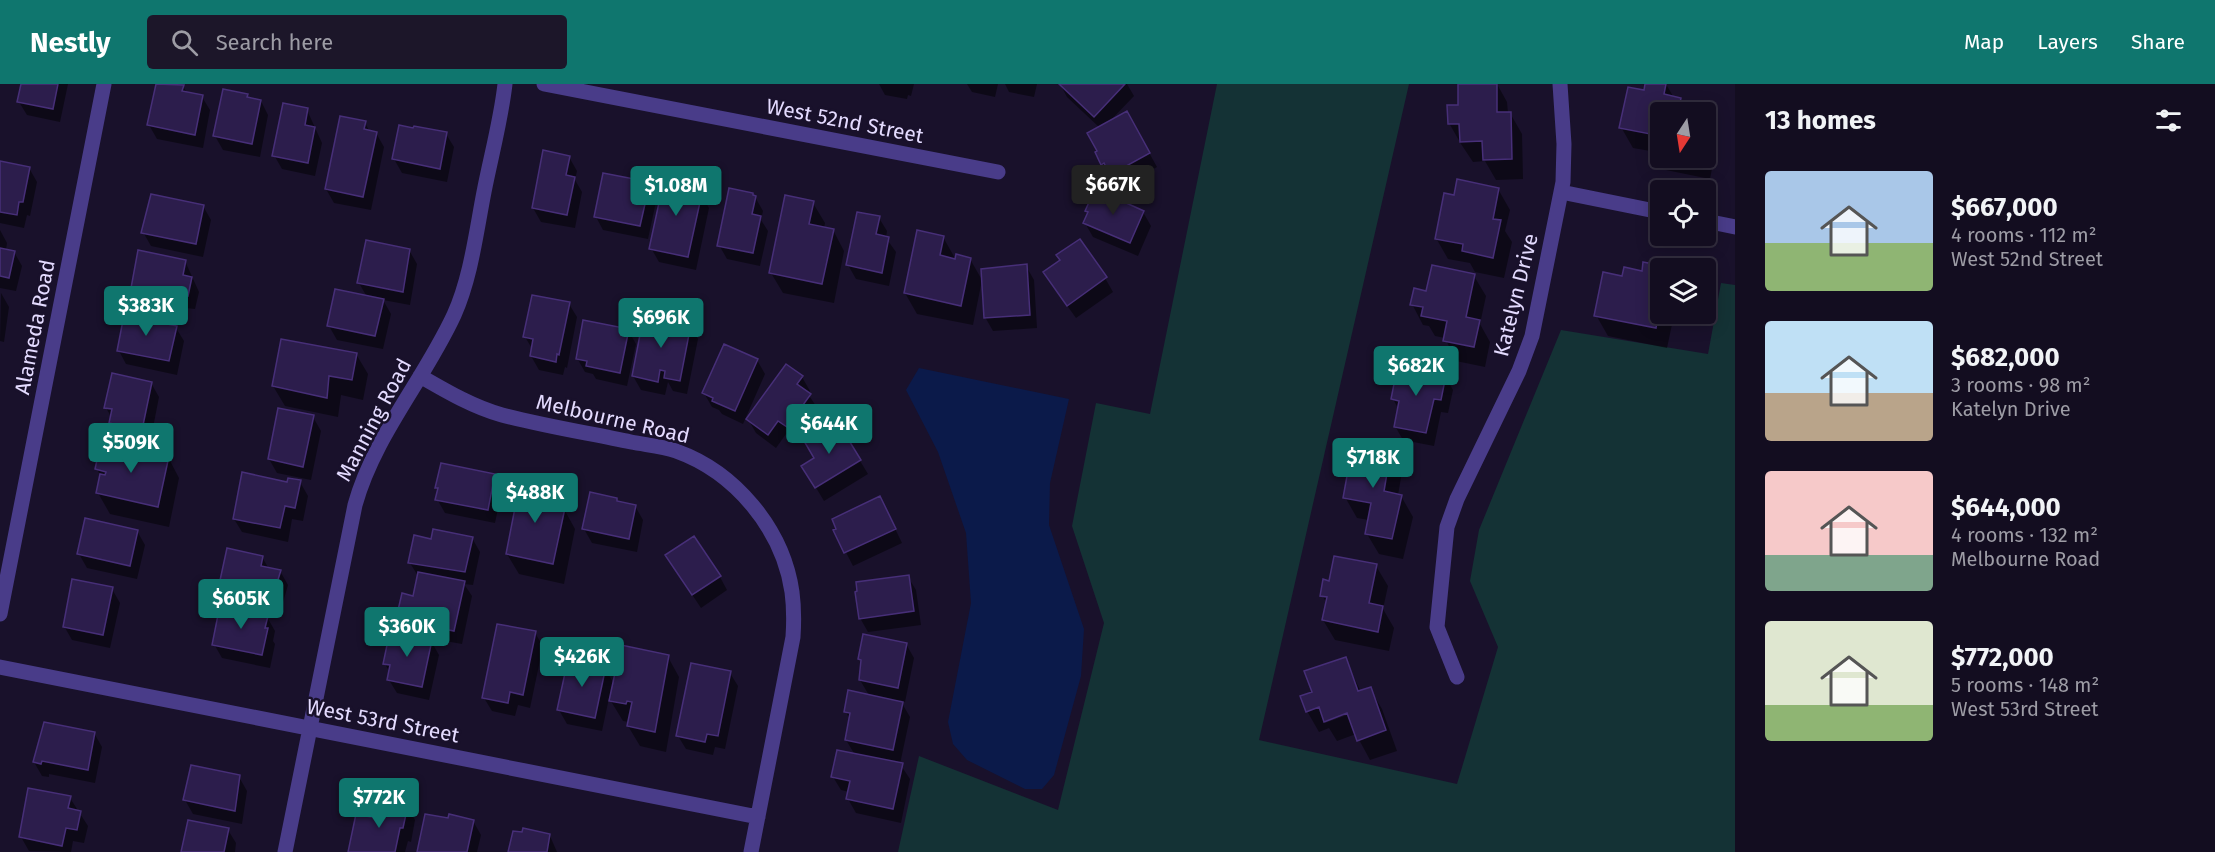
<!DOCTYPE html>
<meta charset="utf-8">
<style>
:root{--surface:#130d20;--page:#1c1629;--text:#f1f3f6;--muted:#9d9ca5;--line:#322d3e;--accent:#0f766e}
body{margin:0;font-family:"Fira Sans",sans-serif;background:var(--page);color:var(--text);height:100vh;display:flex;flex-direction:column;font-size:22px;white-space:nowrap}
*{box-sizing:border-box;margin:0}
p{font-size:20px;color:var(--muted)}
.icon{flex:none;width:33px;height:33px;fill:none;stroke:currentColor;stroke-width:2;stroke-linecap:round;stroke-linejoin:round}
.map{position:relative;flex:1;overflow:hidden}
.panel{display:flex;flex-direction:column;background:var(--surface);width:480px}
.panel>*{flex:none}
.needle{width:39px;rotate:192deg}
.fabs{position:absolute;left:1650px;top:18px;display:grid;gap:12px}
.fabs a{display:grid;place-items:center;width:66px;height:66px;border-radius:6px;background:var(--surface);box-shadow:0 3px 15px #0003,0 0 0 2px var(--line);font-size:30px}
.price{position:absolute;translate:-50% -51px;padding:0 14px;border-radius:6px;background:var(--accent);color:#fff;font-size:20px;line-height:39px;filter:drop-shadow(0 2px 3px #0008)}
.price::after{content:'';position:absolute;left:50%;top:36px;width:18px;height:14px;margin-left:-9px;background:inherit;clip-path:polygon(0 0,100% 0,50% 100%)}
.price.selected{background:#222;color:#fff}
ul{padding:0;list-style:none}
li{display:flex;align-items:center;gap:18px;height:150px;padding:0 30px}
li span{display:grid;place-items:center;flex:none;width:168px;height:120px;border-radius:6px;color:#555}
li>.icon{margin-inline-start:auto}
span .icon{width:72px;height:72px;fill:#fffc;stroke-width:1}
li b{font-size:26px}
h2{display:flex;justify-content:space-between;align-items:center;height:72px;padding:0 30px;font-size:26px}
header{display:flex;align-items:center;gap:36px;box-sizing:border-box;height:84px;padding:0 30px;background:var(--accent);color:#fff}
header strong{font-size:28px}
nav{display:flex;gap:33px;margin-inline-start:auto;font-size:21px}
.search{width:420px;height:54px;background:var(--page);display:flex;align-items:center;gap:15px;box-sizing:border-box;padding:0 21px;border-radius:6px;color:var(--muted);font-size:22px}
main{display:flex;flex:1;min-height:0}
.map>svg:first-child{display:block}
</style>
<header>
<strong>Nestly</strong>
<div class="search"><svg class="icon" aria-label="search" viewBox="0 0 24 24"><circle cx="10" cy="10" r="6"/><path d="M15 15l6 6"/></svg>Search here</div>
<nav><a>Map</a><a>Layers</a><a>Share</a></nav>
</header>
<main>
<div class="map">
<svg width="1735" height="768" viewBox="0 0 1735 768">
<rect width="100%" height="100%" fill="#19112b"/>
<path fill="#143235" d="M1217 0H1409L1259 656 1457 700 1498 563 1470 497 1479 446 1561 246 1708 270 1721 199 1735 201V768H898L919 672 1058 726 1104 539 1072 442 1096 319 1150 330Z"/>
<path fill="#0b1a4a" d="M919 284 1069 315 1050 399 1049 441 1084 545 1081 592 1054 691 1042 705H1025L967 676 953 660 948 638 971 519 966 449 938 368 906 306Z"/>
<path fill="#0007" fill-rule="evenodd" d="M22 0H68L60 38 27 31 19 18Z
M157 0 183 2 187 9 202 13 210 26 203 64 157 55 149 41Z
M879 0H914L911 12 908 11 907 15 885 11Z
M967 0H998L995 13 972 8Z
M1005 0H1037L1034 13 1009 8Z
M1060 0H1127L1134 12 1110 37 1127 29 1157 83 1119 104 1113 93 1111 94 1097 69 1100 44 1067 13Z
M1459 0H1497L1507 18 1508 29H1510L1522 50 1523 95 1496 96 1485 77 1473 78 1461 60 1449 39 1460 22Z
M1647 0H1666L1674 14 1680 15 1688 28H1660V74H1706V51L1715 68 1710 95 1666 86 1656 68 1633 64 1621 43 1645 8Z
M247 12 249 15 261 17 268 31 260 73 223 66 215 52Z
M307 26 322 59 315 92 282 85 274 71Z
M365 39 370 48 376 49 384 63 371 126 334 119 326 105Z
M446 50 454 63 447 98 402 89 394 75Z
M569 73 577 87 575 96 582 108 575 144 541 138 533 124Z
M0 78 29 84 37 98 30 132 27 131 24 144 0 139Z
M691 98 697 109 701 110 709 124 696 186 659 178 651 164Z
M649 99 657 113 648 155 603 146 596 133Z
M1498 105 1510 126 1505 147 1512 158 1504 194 1475 188 1470 179 1448 175 1436 154 1456 113Z
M755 113 763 127 761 136 768 147 760 182 727 175 719 161Z
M813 119 825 139 824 145 833 146 844 167 834 219 783 209 771 189Z
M203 122 211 136 203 173 151 162 143 148Z
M1087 127 1143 128 1151 142 1138 172 1093 153 1085 139 1089 130Z
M879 134 887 147 886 154 896 168 889 202 856 195 848 181Z
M0 146 7 159 6 166 14 168 22 182 16 207 0 204Z
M943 153 956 176 970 175 982 196 973 241 917 230 905 209Z
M409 166 417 180 410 221 383 216 391 230 383 265 337 256 329 242 367 213 359 199Z
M185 177 199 208 195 225 186 224 183 237 151 231 156 239 176 244 184 257 177 291 126 280 119 267 140 231 131 214Z
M1645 180 1666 184H1660V230H1692L1691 234 1674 231 1667 264 1608 252 1596 231 1623 193 1643 189Z
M1026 182 1034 196 1037 244 993 247 985 233Z
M1474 192 1486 212 1480 240 1490 258 1485 283 1456 277 1445 254 1435 252 1429 242 1423 241 1412 220 1428 209Z
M1105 194 1113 208 1076 234 1053 202Z
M1 209 9 223 4 258 0 257Z
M569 220 577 233 567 284 565 283 563 291 539 286 531 272 533 266 525 253Z
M690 241 698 255 687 310 673 307 668 298 665 311 641 306 633 292Z
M628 246 636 260 627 302 596 295 593 290 585 288 577 274Z
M356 270 368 290 363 316 341 311 338 333 285 322 273 302Z
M757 276 765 290 743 340 722 330 719 326 712 323 704 309Z
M1445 292 1453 306 1448 329 1441 328 1434 362 1403 356 1395 342 1399 326 1393 315Z
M802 293 810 307 808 310 818 325 795 356 786 350 776 364 756 349 748 335Z
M151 299 159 313 150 359 118 353 110 339 112 334 106 324Z
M313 333 321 347 311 396 277 389 269 375Z
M837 339 868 390 824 417 803 382 816 374Z
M1390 367 1402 388 1398 411 1401 412 1413 433 1403 475 1379 470 1367 450 1369 436 1357 434 1345 413Z
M168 373 179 394 169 443 110 430 98 409 101 393 97 385Z
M494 392 502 405 495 439 445 429 437 415 439 407 437 404Z
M300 398 308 412 303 437 292 435 288 458 242 448 234 435 288 399Z
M548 400 560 421 559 424 564 425 575 445 564 500 519 490 507 470Z
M616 415 618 418 635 422 643 436 637 468 592 459 584 445Z
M887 428 902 459 853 482 835 447Z
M137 447 145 461 137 495 87 484 79 470Z
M472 454 480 468 473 501 464 500 472 512 462 560 407 550 398 535 414 514 418 492 410 479 433 457Z
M262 473 269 485 280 487 288 501 281 525 229 515 221 501Z
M1376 482 1388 502 1383 525 1394 544 1389 567 1335 556 1323 536 1327 520 1322 511 1330 498Z
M675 485 720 493 727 506 701 524Z
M908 493 916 506 921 541 868 548 860 534Z
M112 505 120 519 110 564 72 556 64 542Z
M267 533 275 547 273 557 275 560 270 584 222 574 214 560Z
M535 549 543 562 530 624 518 621 515 632 492 627 484 614Z
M431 557 439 571 429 616 397 609 389 596 390 589 385 580Z
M906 560 914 574 905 618 900 616 910 633 900 680 910 695 901 739 856 729 848 715 849 708 841 706 833 693 855 671 846 656 850 636 846 628 870 613 860 596 861 579 859 575Z
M668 573 679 593 666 668 640 662 628 642 629 638 623 637 609 614 602 647 567 640 559 626 605 584 614 600Z
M1345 575 1361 608 1370 605 1382 625 1397 667 1370 676 1356 650 1337 657 1329 644 1319 648 1307 627 1313 609ZM1354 625 1355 628 1325 639V636Z
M730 589 738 602 725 665 715 663 713 671 686 665 678 652Z
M94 649 102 663 95 699 49 690V693L42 692 34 678Z
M239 693 247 707 242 740 193 730 185 716Z
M70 714 88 742 84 759 73 757 71 768 29 767 21 753Z
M407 722 415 736 411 758 408 757 405 768H349L377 736Z
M449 736 473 737 481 751 477 768H418Z
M228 746 236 759 235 768H182Z
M550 752 557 768H510Z"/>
<path fill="#2c1d4c" stroke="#472f78" stroke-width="1.5" d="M21 0H58L53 25 17 18Z
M156 0 184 1 182 7 203 11 195 51 147 41Z
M1059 0H1125L1094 33Z
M1458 0H1497V28H1511L1512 75 1483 76 1482 57 1460 58 1459 40H1448L1447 21H1458Z
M1645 0H1666L1664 10 1681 14 1678 28H1660V68L1653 66 1656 51 1619 44 1628 3 1644 6Z
M223 5 248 10 247 13 261 16 252 60 213 52Z
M283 19 308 24 305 41 315 43 308 79 272 72Z
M1127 27 1150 69 1110 91 1104 79 1101 81 1095 68 1097 67 1087 49Z
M340 32 366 37 364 45 377 48 363 113 325 105Z
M399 41 413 44 414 42 447 48 440 85 392 75Z
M543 66 570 72 566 91 575 93 567 131 532 124Z
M0 77 30 83 23 118H19L17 131 0 128Z
M603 89 650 98 640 142 594 133Z
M665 91 691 97 689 106 702 109 688 173 649 165Z
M1457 95 1499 104 1493 135 1501 136 1493 174 1462 167 1463 160 1435 155 1444 109 1454 111Z
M729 104 753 109V111L756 112 752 130 761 132 753 169 717 162Z
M1095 105 1144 127 1130 159 1083 139 1088 128 1085 127Z
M151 110 204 121 196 160 141 149Z
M785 111 814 117 809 140 834 145 822 200 769 189Z
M857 128 880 132 876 150 889 153 882 189 846 181Z
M917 146 944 152 940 171 955 175 956 170 971 174 961 222 904 209Z
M1080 155 1107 193 1067 222 1043 188 1060 176 1056 171Z
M366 156 410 165 403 208 357 199Z
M0 164 15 167 9 194 0 192Z
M138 166 186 176 183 191 192 193 188 212 179 210 176 224 129 215Z
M1643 178 1674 184H1660V220L1656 244 1594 232 1603 188 1622 192 1624 183 1642 187Z
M1027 180 1030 231 984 234 981 185Z
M1432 181 1475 190 1466 233 1480 236 1474 263 1443 257 1447 237 1421 232 1423 223 1410 221 1414 204 1426 207Z
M335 205 384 215 375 252 327 242Z
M532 211 570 218 559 271 557 270 556 278 530 272 533 255 523 253Z
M125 226 153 232 152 237 177 242 169 277 117 267Z
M644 230 691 240 680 297 664 294 665 287 660 286 658 298 632 292Z
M583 236 629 245 620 289 586 282 587 277 576 275Z
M281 255 357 269 352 296 329 292 327 314 272 302Z
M724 260 758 275 735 327 712 317 713 314 702 309Z
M786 280 803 292 797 300 811 310 787 343 778 337 768 351 746 335Z
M1398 280 1446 291 1441 316 1434 315 1426 349 1394 343 1399 317 1391 315Z
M112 289 152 298 142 346 109 339 112 325 104 324Z
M278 324 314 331 303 383 268 375Z
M837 337 861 376 815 404 801 382 814 374 804 357Z
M101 358 169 372 158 423 96 409 100 390 105 391 106 388 95 385Z
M1353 359 1391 366 1384 407 1402 411 1392 455 1365 450 1371 419 1343 414Z
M441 379 495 390 488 426 435 416 438 404H435Z
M242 388 287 398 288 394 301 396 295 424 285 422 280 444 233 435Z
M521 393 549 399 545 422 565 424 553 480 506 470Z
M590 408 617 414V417L636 421 629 455 582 445Z
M880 412 896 445 844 469 833 446 836 445 832 435Z
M85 434 138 446 130 482 77 470Z
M433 445 473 453 465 488 408 479 414 451 431 455Z
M694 452 721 492 692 511 665 471Z
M227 464 263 472 261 482 281 486 273 512 219 501Z
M1334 472 1377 480 1369 519 1383 522 1378 548 1322 536 1327 513 1320 512 1323 495 1329 497Z
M418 488 465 497 454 547 396 535 402 509 413 512Z
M909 491 914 527 859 535 855 508 857 507 856 498Z
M72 495 113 503 103 551 63 543Z
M220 521 268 532 265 544H268L262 571 212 561Z
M497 540 536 547 523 611 510 608 508 619 482 614Z
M390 547 432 556 422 603 387 596 390 581 383 580Z
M863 550 907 559 898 604 859 596 861 576 858 575Z
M621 561 669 571 655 648 627 642 632 618 627 617 626 620 609 617Z
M1346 573 1358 607 1371 603 1386 646 1357 657 1347 629 1324 638 1319 623 1306 628 1300 612 1312 608 1304 587Z
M568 575 606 582 595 634 557 626Z
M691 579 731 587 718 652 707 650 705 658 676 652Z
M848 606 903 618 893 666 845 656 850 629 844 628Z
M44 638 95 648 88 686 42 677 41 680 33 678Z
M837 666 903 679 893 725 846 715 850 697 831 693Z
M191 681 240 691 235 727 183 716Z
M28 704 71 712 68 724 81 727 77 746 66 744 62 762 19 753Z
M380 715 408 721 403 744H400L395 768H348L356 730 376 734Z
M425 730 448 734 449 730 474 736 467 768H417Z
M188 736 229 744 224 768H181Z
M523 744 550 750 547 768H508L513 747 522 748Z"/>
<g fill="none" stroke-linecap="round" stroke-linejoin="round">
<path stroke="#493c89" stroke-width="15" d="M544 0 998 88
M1561 108 1660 128
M1706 137 1735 143
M420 292C446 307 473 323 502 331 544 342 588 349 631 358 646 361 662 362 676 367 735 388 783 445 792 508 794 523 794 538 793 553L751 768
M0 530 104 0
M0 583 758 733
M1457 593 1437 543 1447 443 1457 415 1519 287 1532 252 1563 98 1564 60 1560 0
M285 768 355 421C374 352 424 296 454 231 471 193 476 149 484 108 491 72 501 36 505 0"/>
</g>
<g text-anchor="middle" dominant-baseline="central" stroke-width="5" stroke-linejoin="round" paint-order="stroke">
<g font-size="21" fill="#e4dbff" stroke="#19112b">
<text transform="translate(845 37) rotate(11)">West 52nd Street</text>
<text transform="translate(1516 211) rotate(-76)">Katelyn Drive</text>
<text transform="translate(35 243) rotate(-79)">Alameda Road</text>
<text transform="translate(613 335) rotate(13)">Melbourne Road</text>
<text transform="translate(374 336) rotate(-62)">Manning Road</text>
<text transform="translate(383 637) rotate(11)">West 53rd Street</text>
</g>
</g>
</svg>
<div class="fabs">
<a><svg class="needle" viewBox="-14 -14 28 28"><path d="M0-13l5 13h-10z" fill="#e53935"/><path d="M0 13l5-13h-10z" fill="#9d9ca5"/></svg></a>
<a><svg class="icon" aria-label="locate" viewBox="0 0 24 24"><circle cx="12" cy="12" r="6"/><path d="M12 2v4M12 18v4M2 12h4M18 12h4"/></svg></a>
<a><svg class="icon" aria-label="layers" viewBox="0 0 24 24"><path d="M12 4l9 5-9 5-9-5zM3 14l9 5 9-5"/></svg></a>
</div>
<b class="price selected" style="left:1113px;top:132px">$667K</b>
<b class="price" style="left:676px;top:133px">$1.08M</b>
<b class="price" style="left:146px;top:253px">$383K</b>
<b class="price" style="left:661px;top:265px">$696K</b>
<b class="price" style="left:1416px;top:313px">$682K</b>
<b class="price" style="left:829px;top:371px">$644K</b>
<b class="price" style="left:131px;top:390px">$509K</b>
<b class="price" style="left:1373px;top:405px">$718K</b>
<b class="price" style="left:535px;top:440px">$488K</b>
<b class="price" style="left:241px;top:546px">$605K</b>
<b class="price" style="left:407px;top:574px">$360K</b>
<b class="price" style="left:582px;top:604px">$426K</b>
<b class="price" style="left:379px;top:745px">$772K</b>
</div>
<section class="panel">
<h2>13 homes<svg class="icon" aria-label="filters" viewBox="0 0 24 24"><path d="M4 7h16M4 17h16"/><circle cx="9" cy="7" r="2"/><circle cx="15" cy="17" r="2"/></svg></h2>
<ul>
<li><span style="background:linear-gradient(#a9c7e8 60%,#8fb573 0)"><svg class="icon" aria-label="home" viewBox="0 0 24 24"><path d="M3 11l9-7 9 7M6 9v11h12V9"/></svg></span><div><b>$667,000</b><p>4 rooms · 112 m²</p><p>West 52nd Street</p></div></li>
<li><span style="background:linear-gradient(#bfe0f5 60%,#b9a48a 0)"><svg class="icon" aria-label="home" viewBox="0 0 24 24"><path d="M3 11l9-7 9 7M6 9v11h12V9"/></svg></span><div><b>$682,000</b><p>3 rooms · 98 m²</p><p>Katelyn Drive</p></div></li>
<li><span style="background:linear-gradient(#f6c9c9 70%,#7fa58c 0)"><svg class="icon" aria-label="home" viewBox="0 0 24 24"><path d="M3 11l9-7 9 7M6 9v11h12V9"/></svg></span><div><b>$644,000</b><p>4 rooms · 132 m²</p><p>Melbourne Road</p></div></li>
<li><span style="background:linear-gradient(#dfe7d0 70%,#8fb573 0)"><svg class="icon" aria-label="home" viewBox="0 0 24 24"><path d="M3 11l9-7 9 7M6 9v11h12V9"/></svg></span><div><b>$772,000</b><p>5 rooms · 148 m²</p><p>West 53rd Street</p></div></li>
</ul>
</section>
</main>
